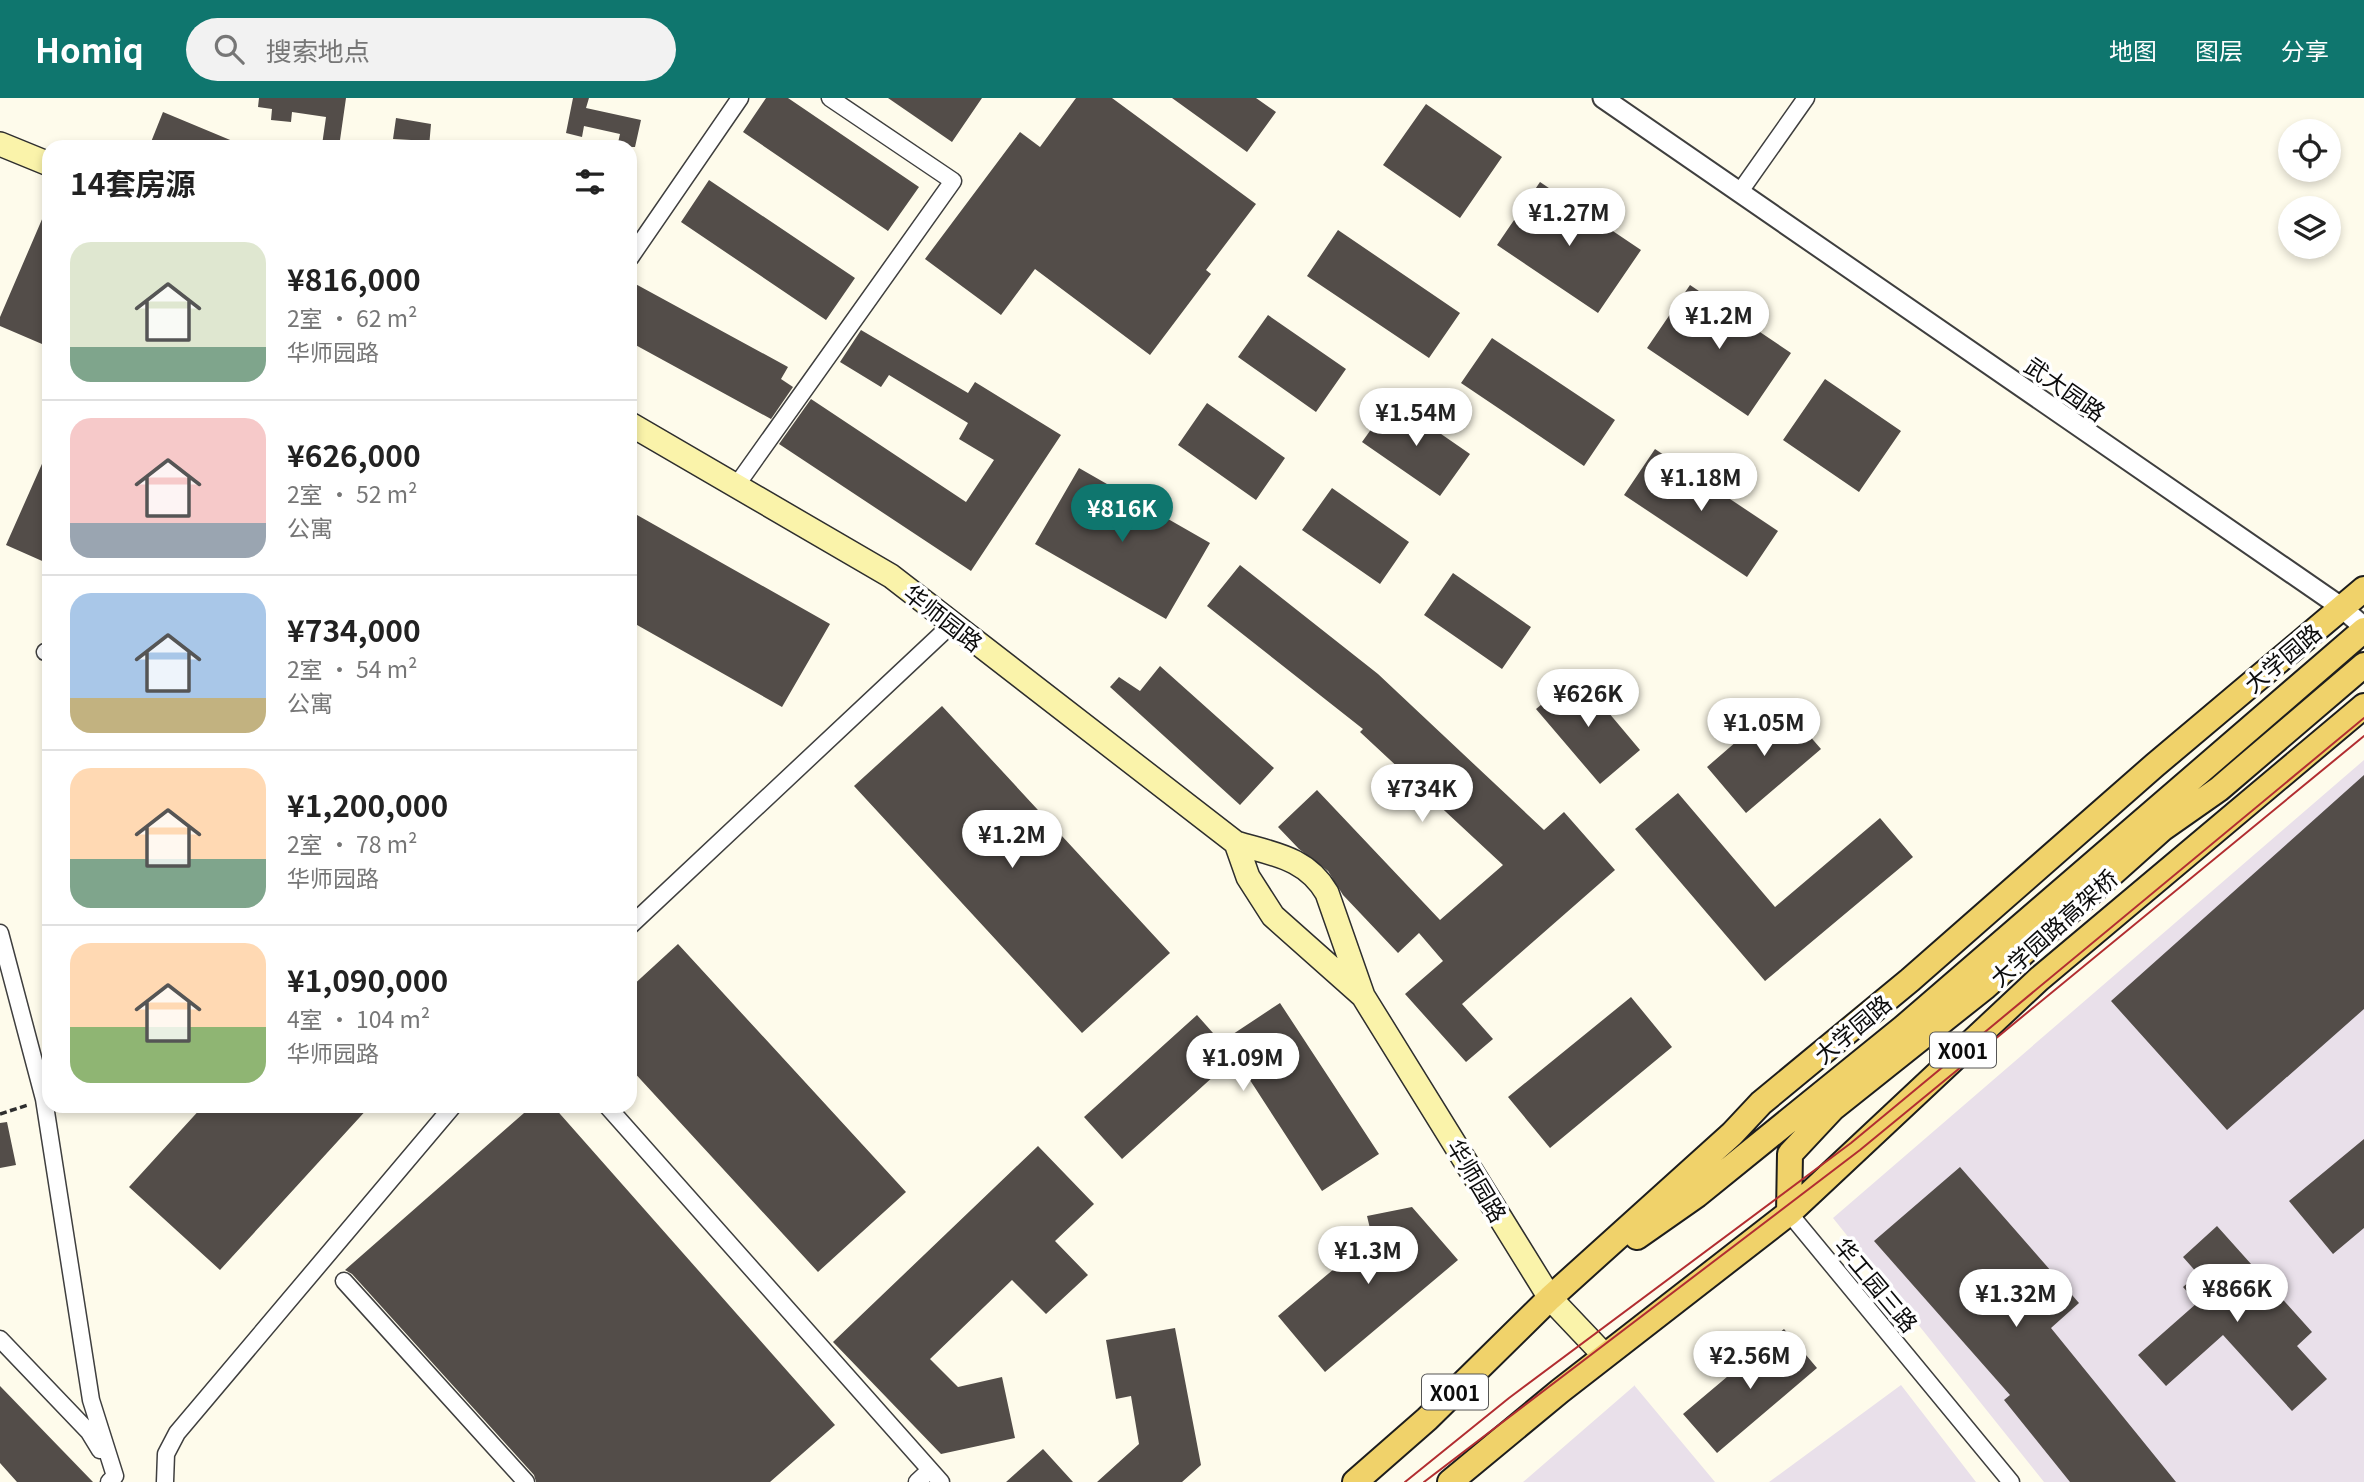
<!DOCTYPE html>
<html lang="zh">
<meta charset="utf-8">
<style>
:root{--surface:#fff;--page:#f2f2f2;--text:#222;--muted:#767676;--line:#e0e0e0;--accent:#0f766e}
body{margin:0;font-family:Georgia,"Noto Sans SC",serif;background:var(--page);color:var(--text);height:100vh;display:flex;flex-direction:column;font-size:26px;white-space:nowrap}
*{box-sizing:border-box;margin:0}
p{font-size:23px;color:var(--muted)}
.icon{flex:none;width:38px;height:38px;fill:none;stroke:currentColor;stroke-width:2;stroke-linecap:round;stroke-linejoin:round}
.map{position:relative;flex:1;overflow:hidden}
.panel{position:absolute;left:42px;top:42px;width:595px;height:973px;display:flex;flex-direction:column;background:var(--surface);border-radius:21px;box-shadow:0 4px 10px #0003}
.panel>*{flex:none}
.buttons{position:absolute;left:2278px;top:21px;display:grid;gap:14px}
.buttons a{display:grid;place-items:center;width:63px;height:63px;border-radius:50%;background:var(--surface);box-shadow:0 4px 10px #0003;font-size:35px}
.price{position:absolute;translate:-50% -60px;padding:0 16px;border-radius:24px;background:#fff;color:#222;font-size:23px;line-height:46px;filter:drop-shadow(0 2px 4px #0008)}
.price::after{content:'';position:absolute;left:50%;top:42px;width:21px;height:16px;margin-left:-10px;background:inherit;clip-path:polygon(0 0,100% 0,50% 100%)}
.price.current{background:var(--accent);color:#fff}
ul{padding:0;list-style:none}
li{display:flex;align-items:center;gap:21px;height:175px;padding:0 28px}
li+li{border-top:2px solid var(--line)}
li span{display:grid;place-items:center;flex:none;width:196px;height:140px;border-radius:21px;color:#555}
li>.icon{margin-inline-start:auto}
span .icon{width:84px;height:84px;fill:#fffc;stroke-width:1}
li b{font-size:30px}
h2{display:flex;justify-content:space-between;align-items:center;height:84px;padding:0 28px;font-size:30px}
header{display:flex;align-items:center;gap:42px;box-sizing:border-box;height:98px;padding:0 35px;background:var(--accent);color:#fff}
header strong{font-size:33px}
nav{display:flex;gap:38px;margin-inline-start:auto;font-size:24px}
.search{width:490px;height:63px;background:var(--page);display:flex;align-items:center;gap:18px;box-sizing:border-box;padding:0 24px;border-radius:38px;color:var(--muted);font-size:26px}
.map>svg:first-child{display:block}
</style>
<header>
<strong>Homiq</strong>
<div class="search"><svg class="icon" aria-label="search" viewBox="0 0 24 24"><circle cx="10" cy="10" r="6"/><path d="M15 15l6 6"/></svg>搜索地点</div>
<nav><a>地图</a><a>图层</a><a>分享</a></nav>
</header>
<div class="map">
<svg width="2364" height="1384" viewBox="0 0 2364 1384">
<rect width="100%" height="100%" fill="#fefbeb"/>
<path fill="#e9e0ea" d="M2364 662V1384H2044L1833 1120Z
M1634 1287 1715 1384H1523L1634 1288Z
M1901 1287 1976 1384H1769Z"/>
<path fill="#534d49" d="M259 0H346L339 49 322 47 326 19 292 14 291 24 271 22 272 11 258 9Z
M573 0H589L586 10 641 22 635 49H617L620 36 584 28 582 39 566 35Z
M766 0H788L919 89 888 133 743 34Z
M888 0H982L952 44Z
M1076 0H1112L1256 106 1206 172 1211 176 1150 257 1035 171 1001 217 925 161 1020 34 1040 49Z
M1172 0H1256L1276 14 1247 54Z
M1426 6 1502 59 1460 120 1383 67Z
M163 14 247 49H149Z
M396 20 431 26 429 49H410L411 42 393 41Z
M709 82 855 180 826 222 681 124Z
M1540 84 1641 152 1598 215 1497 147Z
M49 105V249L0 228V219Z
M1338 132 1460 215 1429 260 1307 178Z
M630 183 788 269 781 281 793 289 771 321 630 244Z
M1690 187 1791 255 1748 318 1647 250Z
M1268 217 1346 271 1316 314 1238 259Z
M861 232 968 295 975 284 1061 337 971 473 779 346 811 301 966 404 994 362 959 341 968 325 889 277 881 289 840 264Z
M1492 240 1615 322 1584 368 1461 285Z
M1825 281 1901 333 1859 394 1783 342Z
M1392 302 1470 356 1440 398 1362 344Z
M1207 305 1285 360 1256 402 1178 347Z
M49 350V466L6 447Z
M1655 351 1778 433 1747 479 1624 397Z
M1079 370 1210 445 1166 521 1035 446Z
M1332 390 1409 444 1380 486 1302 432Z
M630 413 830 526 782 609 630 523Z
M1240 467 1378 576 1544 732 1564 714 1615 772 1462 906 1493 941 1466 964 1405 896 1443 863 1419 835 1398 855 1343 797 1328 773 1299 751 1278 729 1317 692 1440 822 1503 767 1360 634 1363 631 1207 508Z
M1453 475 1531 529 1502 571 1424 517Z
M1160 568 1274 670 1240 707 1110 589 1119 579 1140 593Z
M1577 577 1640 652 1600 686 1536 611Z
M1781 605 1821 651 1746 715 1707 669Z
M942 608 1170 855 1082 935 854 688Z
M2364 677V911L2227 1032 2111 903Z
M1678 695 1775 809 1880 720 1913 759 1765 883 1635 731Z
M678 846 906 1094 818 1174 630 970V890Z
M1631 899 1672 949 1550 1050 1508 999Z
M1280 905 1379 1056 1322 1093 1235 959 1122 1061 1084 1019 1197 917 1221 944Z
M203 1008H370L220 1172 129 1089Z
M532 1008H553L835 1327 770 1384H536L534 1377 352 1176 345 1172Z
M7 1024 16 1067 0 1070V1025Z
M2364 1041V1130L2333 1156 2289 1103Z
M1038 1048 1094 1106 1055 1143 1088 1177 1046 1216 1012 1182 930 1261 958 1289 1002 1279 1015 1340 941 1356 833 1244Z
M1960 1069 2079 1205 2051 1230 2176 1384H2070L2004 1302 2010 1297 1874 1143Z
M1412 1109 1458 1162 1325 1274 1278 1218 1372 1139 1367 1118Z
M2217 1128 2312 1234 2297 1248 2327 1281 2292 1313 2223 1237 2166 1288 2138 1257 2197 1205 2183 1189 2198 1176 2183 1159Z
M1175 1230 1201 1367 1182 1384H1097L1139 1346 1131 1298 1116 1301 1106 1242Z
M1784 1231 1817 1270 1717 1355 1683 1316Z
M0 1288 93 1384H17L0 1365Z
M1043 1351 1073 1384H1006Z"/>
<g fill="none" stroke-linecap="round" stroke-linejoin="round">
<defs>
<path id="minor" d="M1739 95 1806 0
M630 160 740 0
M736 388 953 83 830 0
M45 554 49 555
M630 828 952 526
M0 835 44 1001 91 1302 115 1378 109 1384
M607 1008 941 1384
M1789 1115 2011 1384
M344 1183 526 1384
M0 1241 89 1334 100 1352
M165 1384 166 1356 177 1335 453 1008
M917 1384 930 1372"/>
<path id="tertiary" d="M1603 0 2341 509 2364 529"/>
<path id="secondary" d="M0 46 49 66
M630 326 891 478 1236 745C1272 756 1306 759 1327 795L1363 898 1550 1200 1605 1258
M1236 745 1248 779 1273 818 1363 898"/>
<path id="primary" d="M1789 1115 1790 1056 1833 1010 1985 889 2162 731 2219 691 2364 567
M1637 1139 1697 1097 1904 929 2364 532
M1355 1384 1427 1321 1550 1200 1732 1036 1761 1005 1910 882 2155 667 2364 491
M1450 1384 1560 1293 1789 1115 2039 881 2364 608"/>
</defs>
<use href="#minor" stroke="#3f3f3f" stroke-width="19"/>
<use href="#tertiary" stroke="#3f3f3f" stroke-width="23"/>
<use href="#secondary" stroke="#2e2e2e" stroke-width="26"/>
<use href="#primary" stroke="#1d1d1d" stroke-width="28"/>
<path stroke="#2e2e2e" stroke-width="3.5" stroke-dasharray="7 3.5" stroke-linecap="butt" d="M0 1016 28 1007"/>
<use href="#minor" stroke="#fff" stroke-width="16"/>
<use href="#tertiary" stroke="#fff" stroke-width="19"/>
<use href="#secondary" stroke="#faf3aa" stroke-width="23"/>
<use href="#primary" stroke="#f0d26a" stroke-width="24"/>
<path stroke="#b22d31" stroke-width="2" d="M1405 1384 1509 1300 1851 1045 2364 620
M1424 1384 1860 1052 2364 638"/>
</g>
<g text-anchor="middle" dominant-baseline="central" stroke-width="7" stroke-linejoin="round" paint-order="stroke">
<g fill="#fff" stroke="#555" stroke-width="2">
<rect x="1930" y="934.5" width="66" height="35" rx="5"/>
<rect x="1422" y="1276.5" width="66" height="35" rx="5"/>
</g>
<g font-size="21" font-weight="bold" fill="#0c0c0c">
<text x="1963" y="952">X001</text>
<text x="1455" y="1294">X001</text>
</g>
<g font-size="23" fill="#0c0c0c" stroke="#fff">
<text transform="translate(2066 290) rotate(35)">武大园路</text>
<text transform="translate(944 519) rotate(38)">华师园路</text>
<text transform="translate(2282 559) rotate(-40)">大学园路</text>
<text transform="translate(2053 829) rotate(-42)">大学园路高架桥</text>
<text transform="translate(1852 930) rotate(-40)">大学园路</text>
<text transform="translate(1478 1082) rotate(59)">华师园路</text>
<text transform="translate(1877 1186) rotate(50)">华工园三路</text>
</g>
</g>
</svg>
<div class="buttons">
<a><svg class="icon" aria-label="locate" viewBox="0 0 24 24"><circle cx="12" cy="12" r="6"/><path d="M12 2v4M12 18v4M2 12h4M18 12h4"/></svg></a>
<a><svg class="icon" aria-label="layers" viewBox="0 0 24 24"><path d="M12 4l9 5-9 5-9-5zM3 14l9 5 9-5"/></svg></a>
</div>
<b class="price" style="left:1569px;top:150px">¥1.27M</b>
<b class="price" style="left:1719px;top:253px">¥1.2M</b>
<b class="price" style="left:1416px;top:350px">¥1.54M</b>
<b class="price" style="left:1701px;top:415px">¥1.18M</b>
<b class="price current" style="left:1122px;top:446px">¥816K</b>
<b class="price" style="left:1588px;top:631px">¥626K</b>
<b class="price" style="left:1764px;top:660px">¥1.05M</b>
<b class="price" style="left:1422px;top:726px">¥734K</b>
<b class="price" style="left:1012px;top:772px">¥1.2M</b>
<b class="price" style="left:1243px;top:995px">¥1.09M</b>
<b class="price" style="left:1368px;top:1188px">¥1.3M</b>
<b class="price" style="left:2237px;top:1226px">¥866K</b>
<b class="price" style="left:2016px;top:1231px">¥1.32M</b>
<b class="price" style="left:1750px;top:1293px">¥2.56M</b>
<section class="panel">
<h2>14套房源<svg class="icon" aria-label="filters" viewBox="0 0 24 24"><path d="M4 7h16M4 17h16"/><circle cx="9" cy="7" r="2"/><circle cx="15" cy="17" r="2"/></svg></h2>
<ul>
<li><span style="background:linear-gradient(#dfe7d0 75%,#7fa58c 0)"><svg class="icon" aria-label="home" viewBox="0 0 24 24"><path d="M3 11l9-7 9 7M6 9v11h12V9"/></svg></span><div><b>¥816,000</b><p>2室 · 62 m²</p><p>华师园路</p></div></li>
<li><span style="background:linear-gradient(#f6c9c9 75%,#9aa5b1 0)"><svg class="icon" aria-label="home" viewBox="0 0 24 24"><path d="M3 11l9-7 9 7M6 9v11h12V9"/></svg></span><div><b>¥626,000</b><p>2室 · 52 m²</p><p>公寓</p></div></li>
<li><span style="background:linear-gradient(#a9c7e8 75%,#c2b280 0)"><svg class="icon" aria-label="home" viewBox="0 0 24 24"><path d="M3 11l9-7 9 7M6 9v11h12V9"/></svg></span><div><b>¥734,000</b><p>2室 · 54 m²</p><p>公寓</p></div></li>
<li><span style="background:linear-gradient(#ffd9b3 65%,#7fa58c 0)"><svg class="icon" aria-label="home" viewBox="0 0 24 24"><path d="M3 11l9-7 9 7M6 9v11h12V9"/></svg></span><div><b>¥1,200,000</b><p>2室 · 78 m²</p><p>华师园路</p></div></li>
<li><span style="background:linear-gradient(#ffd9b3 60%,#8fb573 0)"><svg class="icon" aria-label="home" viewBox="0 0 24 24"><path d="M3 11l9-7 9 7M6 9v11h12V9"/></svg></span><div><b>¥1,090,000</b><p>4室 · 104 m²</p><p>华师园路</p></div></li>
</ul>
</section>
</div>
